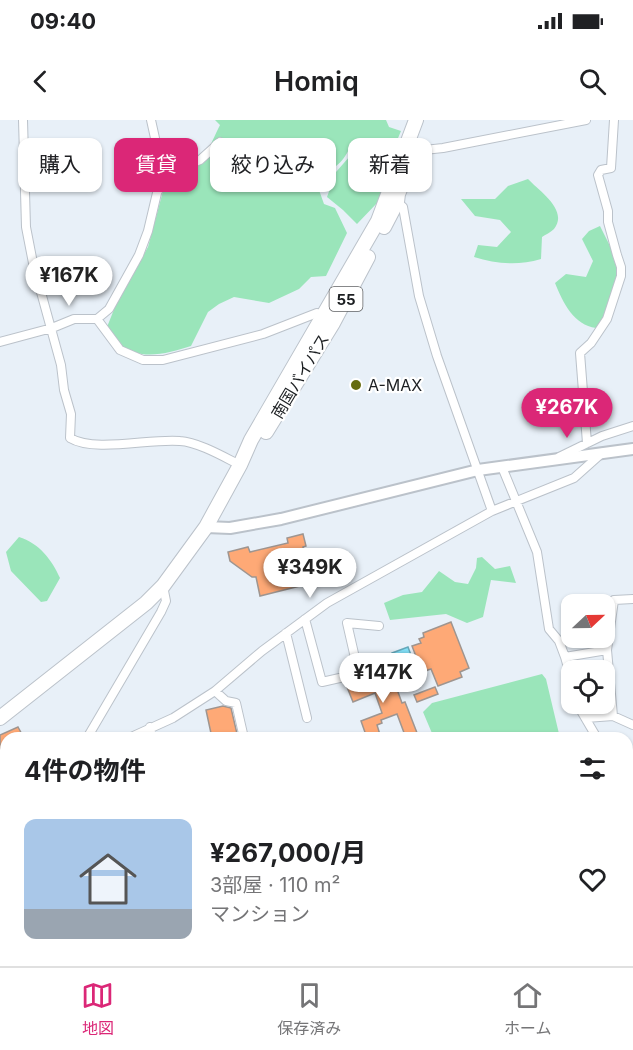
<!DOCTYPE html>
<html lang="ja">
<meta charset="utf-8">
<style>
:root{--surface:#fff;--page:#f6f6f6;--text:#202124;--muted:#757577;--line:#e0e0e0;--accent:#db2777}
body{margin:0;font-family:Inter,"Noto Sans JP",sans-serif;background:var(--page);color:var(--text);height:100vh;display:flex;flex-direction:column;font-size:22px;white-space:nowrap}
*{box-sizing:border-box;margin:0}
p{font-size:20px;color:var(--muted)}
.icon{flex:none;width:33px;height:33px;fill:none;stroke:currentColor;stroke-width:2;stroke-linecap:round;stroke-linejoin:round}
.map{position:relative;flex:1;overflow:hidden}
.panel{position:absolute;left:0px;top:612px;width:633px;height:234px;display:flex;flex-direction:column;background:var(--surface);border-radius:18px 18px 0 0;box-shadow:0 2px 4px #0004}
.panel>*{flex:none}
.hud{position:absolute;left:18px;top:18px;width:597px;height:54px;display:flex;gap:12px}
.needle{width:39px;rotate:68deg}
.tools{position:absolute;left:561px;top:474px;display:grid;gap:12px}
.tools a{display:grid;place-items:center;width:54px;height:54px;border-radius:12px;background:var(--surface);box-shadow:0 2px 4px #0004;font-size:30px}
.price{position:absolute;translate:-50% -51px;padding:0 14px;border-radius:21px;background:#fff;color:#222;font-size:20px;line-height:39px;filter:drop-shadow(0 2px 3px #0008)}
.price::after{content:'';position:absolute;left:50%;top:36px;width:18px;height:14px;margin-left:-9px;background:inherit;clip-path:polygon(0 0,100% 0,50% 100%)}
.price.active{background:var(--accent);color:#fff}
ul{padding:0;list-style:none}
li{display:flex;align-items:center;gap:18px;height:150px;padding:0 24px}
li span{display:grid;place-items:center;flex:none;width:168px;height:120px;border-radius:12px;color:#555}
li>.icon{margin-inline-start:auto}
span .icon{width:72px;height:72px;fill:#fffc;stroke-width:1}
li b{font-size:26px}
h2{display:flex;justify-content:space-between;align-items:center;height:72px;padding:0 24px;font-size:26px}
.chip{padding:0 21px;border-radius:12px;background:var(--surface);box-shadow:0 2px 4px #0004;font-size:21px;line-height:54px}
.chip.active{background:var(--accent);color:#fff}
.status{display:flex;justify-content:space-between;align-items:center;height:42px;padding:0 30px;background:var(--surface);direction:ltr}
.status svg{height:16px;fill:currentColor}
header{display:flex;justify-content:space-between;align-items:center;height:78px;padding:0 24px;background:var(--surface);font-size:27px;font-weight:600}
.tabs{display:flex;justify-content:space-around;align-items:center;height:84px;border-top:2px solid var(--line);background:var(--surface);font-size:16px;color:var(--muted)}
.tabs a{display:grid;justify-items:center;gap:3px}
.tabs .active{color:var(--accent)}
.map>svg:first-child{display:block}
</style>
<div class="status"><b>09:40</b><svg viewBox="0 0 49 12"><path d="M0 12V9h3v3zM5 12V6h3v6zM10 12V3h3v9zM15 12V0h3v12zM26 1h20v11H26zM47 4h2v5h-2z"/></svg></div>
<header><svg class="icon" aria-label="back" viewBox="0 0 24 24"><path d="M15 5l-7 7 7 7"/></svg>Homiq<svg class="icon" aria-label="search" viewBox="0 0 24 24"><circle cx="10" cy="10" r="6"/><path d="M15 15l6 6"/></svg></header>
<div class="map">
<svg width="633" height="846" viewBox="0 0 633 846">
<rect width="100%" height="100%" fill="#e8f0f8"/>
<path fill="#9ae5ba" d="M215 0H386L389 7 401 11 393 30 379 46 388 56 378 82 357 104 343 90 327 77 336 52 350 36V27C342 45 333 50 314 56L324 84 335 88 347 113 326 156 311 157 299 169 269 183 234 177 219 184 208 192 191 226C169 233 142 241 121 226 116 222 111 213 107 207L117 182 148 127 163 71C171 56 184 55 197 46 205 41 215 14 220 5Z
M528 59C539 71 569 90 554 109 551 112 545 115 542 117L541 139C518 146 496 144 474 137L478 125 497 127 511 112 500 100 475 96 461 79H495L508 66Z
M600 106 614 134 618 150 616 163 604 198 596 208C574 205 563 183 555 163L566 154 586 157 593 141 582 119 589 111Z
M19 417C39 423 52 440 60 458L47 481 41 482 11 451 6 432Z
M482 437 495 449 510 446 516 463 491 460 483 497 467 503 446 494 390 500 384 483 403 475 422 472 439 451 455 462 468 464 476 448 477 438Z
M542 554 546 559 560 618H434L423 592 432 583Z"/>
<path fill="#85e4fc" stroke="#66a9bb" stroke-width="1.5" d="M408 527 418 554 402 560 392 533Z"/>
<path fill="#fea976" stroke="#9e9590" stroke-width="1.5" d="M303 414 306 426 303 427 312 463 260 476 256 457H252L230 441 228 432 248 427 250 432 288 423 287 418Z
M451 502 469 548 460 552 462 557 438 566 431 549 422 552 412 526 421 523 419 519 424 517 423 513Z
M390 550 402 583 405 582 419 618H406L397 594 381 600 382 603 377 605 381 618H367L361 601 382 593 375 573 353 582 347 567Z
M435 567 438 574 417 582 414 575Z
M223 586 231 588 238 618H212L206 590Z
M18 607 24 618H6V654L0 641V615Z"/>
<g fill="none" stroke-linecap="round" stroke-linejoin="round">
<defs>
<path id="street" d="M23 0 26 107 33 143 61 245 64 270 71 294 70 318C95 333 151 318 180 321 198 322 224 337 240 345
M151 0 164 59
M406 28 415 31 443 28 586 0
M395 80 403 87 419 176 437 236 492 391
M97 199 120 230 143 240H163L263 214 317 193 325 196
M0 222 52 208 74 199H97L109 189 139 135 148 111 157 73 164 59 177 50 200 40 220 22
M587 323 580 233 591 223 607 199 621 156V147L617 135 608 102V91L598 55 601 50 611 48 614 0
M559 337 602 316 633 306
M502 347 537 432 549 509 559 521 565 537 572 562
M305 499 322 562 344 557 358 551 347 503 379 506
M286 513 307 598
M607 530 613 596
M565 537 607 530 614 480 633 479
M215 571 226 581 236 583 244 618
M577 584 597 618
M586 598 613 596 633 605
M150 607 152 618
M87 618 161 492 166 481 163 466
M129 618 173 598 215 571 262 531 327 483 492 391 574 358 602 333
M627 684 633 697
M0 719 6 715
M18 840 19 846
M144 840 145 846
M182 840V846"/>
<path id="secondary" d="M206 407 230 408 281 399 478 350 633 329"/>
<path id="highway" d="M384 107 397 82 398 74 403 62
M266 312 333 203 368 137
M0 598 146 483 163 466 206 407 240 345 251 320 378 101 416 0"/>
</defs>
<use href="#street" stroke="#bbc2ca" stroke-width="10"/>
<use href="#secondary" stroke="#bbc2ca" stroke-width="14"/>
<use href="#highway" stroke="#bbc2ca" stroke-width="16"/>
<use href="#street" stroke="#fff" stroke-width="8"/>
<use href="#secondary" stroke="#fff" stroke-width="10"/>
<use href="#highway" stroke="#fff" stroke-width="14"/>
</g>
<circle fill="#656c11" stroke="#fff" stroke-width="2" cx="356" cy="265" r="6"/>
<g text-anchor="middle" dominant-baseline="central" stroke-width="4.5" stroke-linejoin="round" paint-order="stroke">
<rect fill="#fff" stroke="#606264" stroke-width="1.5" x="329.5" y="167" width="33" height="24" rx="4.5"/>
<g font-size="15" font-weight="bold" fill="#1c1f22">
<text x="346" y="179">55</text>
</g>
<g font-size="16" fill="#1c1f22" stroke="#fff">
<text transform="translate(300 256) rotate(-59)">南国バイパス</text>
</g>
<g font-size="16" fill="#1c1f22" stroke="#fff" text-anchor="start">
<text x="368" y="265">A-MAX</text>
</g>
</g>
</svg>
<div class="tools">
<a><svg class="needle" viewBox="-14 -14 28 28"><path d="M0-13l5 13h-10z" fill="#e53935"/><path d="M0 13l5-13h-10z" fill="#757577"/></svg></a>
<a><svg class="icon" aria-label="locate" viewBox="0 0 24 24"><circle cx="12" cy="12" r="6"/><path d="M12 2v4M12 18v4M2 12h4M18 12h4"/></svg></a>
</div>
<b class="price" style="left:69px;top:187px">¥167K</b>
<b class="price active" style="left:567px;top:319px">¥267K</b>
<b class="price" style="left:310px;top:479px">¥349K</b>
<b class="price" style="left:383px;top:584px">¥147K</b>
<div class="hud">
<a class="chip">購入</a>
<a class="chip active">賃貸</a>
<a class="chip">絞り込み</a>
<a class="chip">新着</a>
</div>
<section class="panel">
<h2>4件の物件<svg class="icon" aria-label="filters" viewBox="0 0 24 24"><path d="M4 7h16M4 17h16"/><circle cx="9" cy="7" r="2"/><circle cx="15" cy="17" r="2"/></svg></h2>
<ul>
<li><span style="background:linear-gradient(#a9c7e8 75%,#9aa5b1 0)"><svg class="icon" aria-label="home" viewBox="0 0 24 24"><path d="M3 11l9-7 9 7M6 9v11h12V9"/></svg></span><div><b>¥267,000/月</b><p>3部屋 · 110 m²</p><p>マンション</p></div><svg class="icon" aria-label="heart" viewBox="0 0 24 24"><path d="M12 20l-8-8c-3-5 5-10 8-4 3-6 11-1 8 4z"/></svg></li>
</ul>
</section>
</div>
<nav class="tabs">
<a class="active"><svg class="icon" aria-label="map" viewBox="0 0 24 24"><path d="M3 6l6-2 6 2 6-2v14l-6 2-6-2-6 2zM9 4v14M15 6v14"/></svg>地図</a>
<a><svg class="icon" aria-label="saved" viewBox="0 0 24 24"><path d="M7 4h10v16l-5-4-5 4z"/></svg>保存済み</a>
<a><svg class="icon" aria-label="home" viewBox="0 0 24 24"><path d="M3 11l9-7 9 7M6 9v11h12V9"/></svg>ホーム</a>
</nav>
